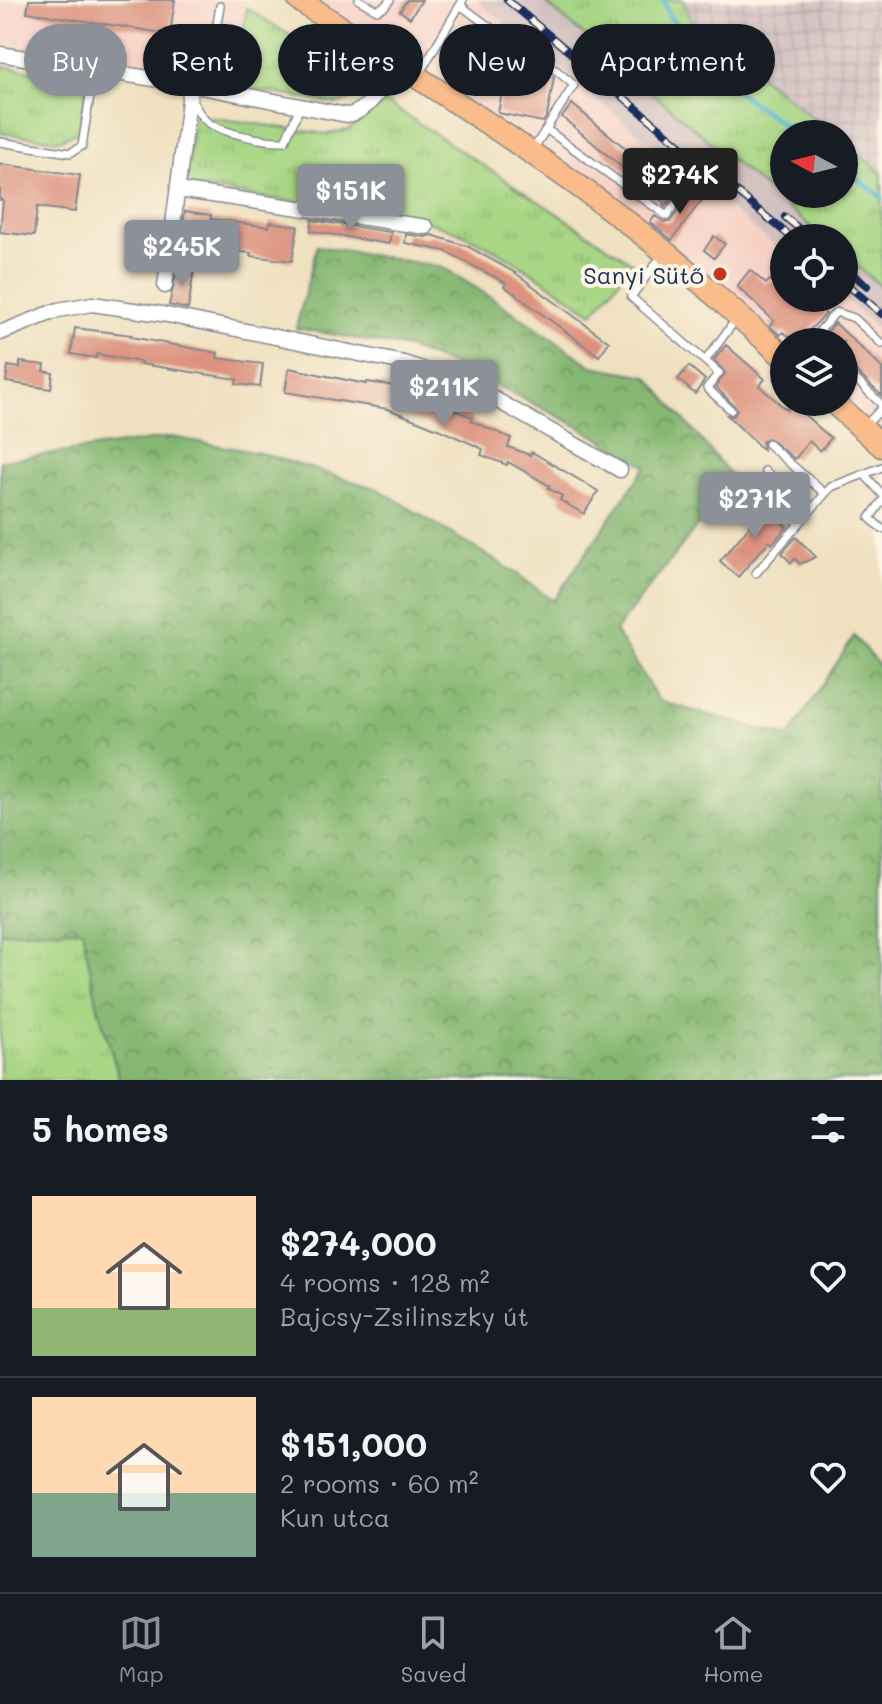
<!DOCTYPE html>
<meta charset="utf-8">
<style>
:root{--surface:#171b24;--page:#20242c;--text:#f1f3f6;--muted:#9ea1a6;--line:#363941;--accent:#8c9099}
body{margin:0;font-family:Mali,sans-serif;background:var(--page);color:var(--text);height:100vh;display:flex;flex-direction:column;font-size:30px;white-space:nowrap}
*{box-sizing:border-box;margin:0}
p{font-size:26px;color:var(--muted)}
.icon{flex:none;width:44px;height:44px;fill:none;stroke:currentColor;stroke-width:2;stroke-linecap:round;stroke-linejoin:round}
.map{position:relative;height:1080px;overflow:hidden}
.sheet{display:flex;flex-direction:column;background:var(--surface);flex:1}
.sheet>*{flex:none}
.hud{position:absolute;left:24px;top:24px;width:834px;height:72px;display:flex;gap:16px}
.needle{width:52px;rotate:277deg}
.buttons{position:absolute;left:770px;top:120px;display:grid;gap:16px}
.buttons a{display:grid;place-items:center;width:88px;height:88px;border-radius:50%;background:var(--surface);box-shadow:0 2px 6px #0004;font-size:40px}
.price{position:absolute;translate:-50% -68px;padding:0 18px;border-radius:8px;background:var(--accent);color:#fff;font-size:26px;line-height:52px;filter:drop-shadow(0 2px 4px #0008)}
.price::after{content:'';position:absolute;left:50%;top:48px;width:24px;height:18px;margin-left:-12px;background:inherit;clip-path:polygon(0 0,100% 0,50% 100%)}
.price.on{background:#222;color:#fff}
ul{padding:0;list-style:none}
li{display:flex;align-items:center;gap:24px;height:200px;padding:0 32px}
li+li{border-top:2px solid var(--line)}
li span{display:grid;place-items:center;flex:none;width:224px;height:160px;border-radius:0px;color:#555}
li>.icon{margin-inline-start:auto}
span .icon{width:96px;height:96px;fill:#fffc;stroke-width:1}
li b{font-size:34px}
h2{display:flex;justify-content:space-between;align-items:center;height:96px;padding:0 32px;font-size:34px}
.chip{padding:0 28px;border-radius:36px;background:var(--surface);box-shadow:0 2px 6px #0004;font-size:28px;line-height:72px}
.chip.on{background:var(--accent);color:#fff}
.menu{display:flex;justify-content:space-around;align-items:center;height:112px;border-top:2px solid var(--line);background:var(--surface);font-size:22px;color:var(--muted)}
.menu a{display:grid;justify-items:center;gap:4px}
.menu .on{color:var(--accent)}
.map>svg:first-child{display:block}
</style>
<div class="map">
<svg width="882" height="1080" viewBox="0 0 882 1080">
<defs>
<pattern id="industrial-grid" width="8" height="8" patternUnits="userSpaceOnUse" patternTransform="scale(2)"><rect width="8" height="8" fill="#d2bfbf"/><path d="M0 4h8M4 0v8" fill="none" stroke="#b4a4a7"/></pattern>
<pattern id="grass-tufts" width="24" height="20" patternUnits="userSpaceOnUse" patternTransform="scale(2)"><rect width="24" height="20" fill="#a8d684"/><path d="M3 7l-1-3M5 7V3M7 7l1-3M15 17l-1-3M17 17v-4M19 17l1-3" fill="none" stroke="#90b874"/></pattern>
<pattern id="forest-crowns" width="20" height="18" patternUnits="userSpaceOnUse" patternTransform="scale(2)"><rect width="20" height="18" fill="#86b772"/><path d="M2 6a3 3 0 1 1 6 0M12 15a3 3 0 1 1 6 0" fill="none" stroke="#6d9561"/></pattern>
</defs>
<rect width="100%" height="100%" fill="#fcf5e5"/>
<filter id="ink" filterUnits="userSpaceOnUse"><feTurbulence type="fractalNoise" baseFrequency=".0125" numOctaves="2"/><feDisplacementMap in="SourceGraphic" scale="16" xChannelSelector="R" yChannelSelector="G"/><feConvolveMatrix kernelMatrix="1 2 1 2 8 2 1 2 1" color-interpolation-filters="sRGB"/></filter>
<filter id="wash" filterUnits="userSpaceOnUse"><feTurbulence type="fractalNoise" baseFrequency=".006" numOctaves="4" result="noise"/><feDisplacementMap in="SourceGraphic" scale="32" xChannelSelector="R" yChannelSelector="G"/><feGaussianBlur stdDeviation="1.8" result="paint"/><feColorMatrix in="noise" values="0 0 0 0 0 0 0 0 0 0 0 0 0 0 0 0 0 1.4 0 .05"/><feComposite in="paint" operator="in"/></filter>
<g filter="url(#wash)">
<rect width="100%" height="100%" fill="#efe0bf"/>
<path fill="#f7d1c6" d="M4 0H235L247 8 233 86 0 44V18Z
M321 0H476L784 253V298H843L882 331V432L844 396V342H785L734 294 588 178 548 149 401 60Z"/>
<path fill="url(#industrial-grid)" d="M683 0H882V174L844 143V134H832L692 21Z"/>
<path fill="#d2bfbf" d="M476 0H542L824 238H784V253Z
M844 255 882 287V331L843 298Z"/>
<path fill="url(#grass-tufts)" stroke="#628271" stroke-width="2" d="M542 0H683L692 21 833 134H784V194H844V143L882 173V287L844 255V238H824Z
M247 8 366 84 350 100 337 104 233 86Z
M0 66 88 80 79 131 59 140 0 133Z
M386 102 633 263 593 313C538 277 486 236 421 220L185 186 194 115 327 134 348 130Z
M82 928 98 1007 120 1080H0V932Z"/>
<path fill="url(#forest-crowns)" stroke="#507368" stroke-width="2" d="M317 246 442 267 494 299 592 366 647 376 734 479 615 631 659 701 789 737 854 636 882 669V1080H120L98 1007 82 929 0 932V461L172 437 260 453 378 489 516 573 553 601 646 466 576 425 466 370 408 348 296 328Z"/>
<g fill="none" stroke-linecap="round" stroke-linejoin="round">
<path stroke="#56b9d4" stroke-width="5" d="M663 0 670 17 720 79 796 134
M844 169 882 197"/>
</g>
<g id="blocks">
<path fill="#dc927e" d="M29 0H175L170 34 27 12Z
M407 0H422L410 18 400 11Z
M507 67 554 77 547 116 543 122 498 113Z
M572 104 677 191 665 207 663 205 665 203 562 117Z
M0 164 80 175 75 212 37 207 34 236 0 232 3 200H0Z
M695 188 705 196 672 240 650 222 655 216 664 222H670Z
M185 211 211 215V219L269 227 270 222 298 226 292 261 250 256 251 253 223 250 224 244 181 238Z
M312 220 391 232 389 244 311 231Z
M406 234 425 237 432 235 467 246 514 272 609 342 599 356 504 286 506 283 445 251 405 243Z
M714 236 725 244 714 258 704 250Z
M178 266 194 269 188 309 169 305Z
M750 270 766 284 770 280 784 293V298H809L826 314 797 342 783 332 780 335 770 326 774 321 737 286Z
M835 323 882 368V396L844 360V342H824L821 339Z
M75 328 132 335 131 337 218 353 217 358 263 364 260 387 236 384 237 379 140 364 141 362 96 354V358L71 354Z
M726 345 765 379 759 386 787 410 792 404 831 438 820 451 809 441 795 459 768 438 762 442 763 450 727 415 734 416 737 409 716 387 725 373 714 360Z
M20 362 45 365 44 371 53 373 51 389 6 382 8 366 20 368Z
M689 366 705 380 695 394 678 379Z
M289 368 366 384 367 382 389 385 452 409 472 417 471 421 511 438 508 447 530 455 532 452 598 491 584 514 560 500 562 496 548 488 550 486 508 462 507 465 481 455 483 449 443 431 388 409 285 392Z
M768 504 787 520 783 524 787 527 772 544 769 541 738 577 720 561Z
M796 537 816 557 800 564 795 559 791 563 782 553Z"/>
</g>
</g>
<g filter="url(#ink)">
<use href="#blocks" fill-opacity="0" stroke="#85888e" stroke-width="2"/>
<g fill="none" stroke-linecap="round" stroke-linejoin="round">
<defs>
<path id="service" d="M359 0 377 10 385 6 390 0
M460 5 498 33
M418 76 463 0
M475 83 498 33 557 71 574 85 534 148
M206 88 220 6
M191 98C195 105 199 114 205 120 219 133 266 142 285 141L300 107
M546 129 667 216 691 182
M0 142 70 153 82 146 94 70
M663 254 631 297 719 373 707 388 731 410
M810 342 836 312 854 318 882 344
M705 361 737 318
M844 368 882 405
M864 427 882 408
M768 444 824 493
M765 471 806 513
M865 475 882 494
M882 501 870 518 882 529
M756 573 831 487 882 467"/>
<path id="minor" d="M0 54 191 85 347 115C368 113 386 82 397 65
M178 190 426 227
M165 286 191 85
M0 333 58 310 92 304 162 314 404 363 470 385 620 470"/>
<path id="primary" d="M299 0C409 73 523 142 627 222 682 264 733 311 784 357
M833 402 882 446"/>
</defs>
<use href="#service" stroke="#85888e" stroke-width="10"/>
<use href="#minor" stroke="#85888e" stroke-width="17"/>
<use href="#primary" stroke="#85888e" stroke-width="25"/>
<use href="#service" stroke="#fff" stroke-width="7"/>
<use href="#minor" stroke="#fff" stroke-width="14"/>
<use href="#primary" stroke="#f9bc8a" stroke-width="22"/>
<defs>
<path id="rail" d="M507 0 792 238
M785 217 810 238
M844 267 867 286
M844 282 882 314"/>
</defs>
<use href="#rail" stroke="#1b2f5e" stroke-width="8"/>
<use href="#rail" stroke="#fcf5e5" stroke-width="5" stroke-dasharray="15" stroke-linecap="butt"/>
</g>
</g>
<circle fill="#c8321e" stroke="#fcf5e5" stroke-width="3" cx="720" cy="274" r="8"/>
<g text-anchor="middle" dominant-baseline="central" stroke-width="8" stroke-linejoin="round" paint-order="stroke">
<g font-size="24" fill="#1b2f5e" stroke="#fcf5e5" text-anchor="end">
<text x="704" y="274">Sanyi Sütő</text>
</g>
</g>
</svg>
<div class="buttons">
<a><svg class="needle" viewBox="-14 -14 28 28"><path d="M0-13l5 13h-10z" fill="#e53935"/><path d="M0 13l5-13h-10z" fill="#9ea1a6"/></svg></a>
<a><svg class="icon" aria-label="locate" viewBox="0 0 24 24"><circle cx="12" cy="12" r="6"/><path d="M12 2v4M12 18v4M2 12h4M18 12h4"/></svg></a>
<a><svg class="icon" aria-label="layers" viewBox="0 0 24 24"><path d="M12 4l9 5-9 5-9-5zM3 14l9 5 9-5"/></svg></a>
</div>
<b class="price on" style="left:680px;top:216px">$274K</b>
<b class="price" style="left:351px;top:232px">$151K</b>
<b class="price" style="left:182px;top:288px">$245K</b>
<b class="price" style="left:444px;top:428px">$211K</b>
<b class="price" style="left:755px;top:540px">$271K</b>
<div class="hud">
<a class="chip on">Buy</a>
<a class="chip">Rent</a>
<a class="chip">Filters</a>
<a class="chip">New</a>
<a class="chip">Apartment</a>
</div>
</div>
<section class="sheet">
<h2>5 homes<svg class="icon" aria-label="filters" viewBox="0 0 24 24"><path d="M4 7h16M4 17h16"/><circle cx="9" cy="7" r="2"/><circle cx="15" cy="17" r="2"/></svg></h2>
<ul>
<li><span style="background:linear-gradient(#ffd9b3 70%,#8fb573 0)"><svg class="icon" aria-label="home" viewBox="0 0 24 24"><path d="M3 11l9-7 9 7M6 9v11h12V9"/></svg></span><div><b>$274,000</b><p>4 rooms · 128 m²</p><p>Bajcsy-Zsilinszky út</p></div><svg class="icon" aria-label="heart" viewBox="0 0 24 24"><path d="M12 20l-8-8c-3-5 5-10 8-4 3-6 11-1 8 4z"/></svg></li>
<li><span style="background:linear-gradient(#ffd9b3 60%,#7fa58c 0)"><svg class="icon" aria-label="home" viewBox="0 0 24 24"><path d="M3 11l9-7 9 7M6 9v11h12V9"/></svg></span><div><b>$151,000</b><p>2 rooms · 60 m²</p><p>Kun utca</p></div><svg class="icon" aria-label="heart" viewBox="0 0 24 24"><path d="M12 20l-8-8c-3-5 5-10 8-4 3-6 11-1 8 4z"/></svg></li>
</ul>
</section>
<nav class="menu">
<a class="on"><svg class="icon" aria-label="map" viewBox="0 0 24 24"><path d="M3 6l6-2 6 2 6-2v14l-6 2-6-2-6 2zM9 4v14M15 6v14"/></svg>Map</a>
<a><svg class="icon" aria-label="saved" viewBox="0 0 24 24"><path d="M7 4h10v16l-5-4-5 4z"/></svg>Saved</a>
<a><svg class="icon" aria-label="home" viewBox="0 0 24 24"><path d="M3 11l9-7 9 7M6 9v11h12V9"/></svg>Home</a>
</nav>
